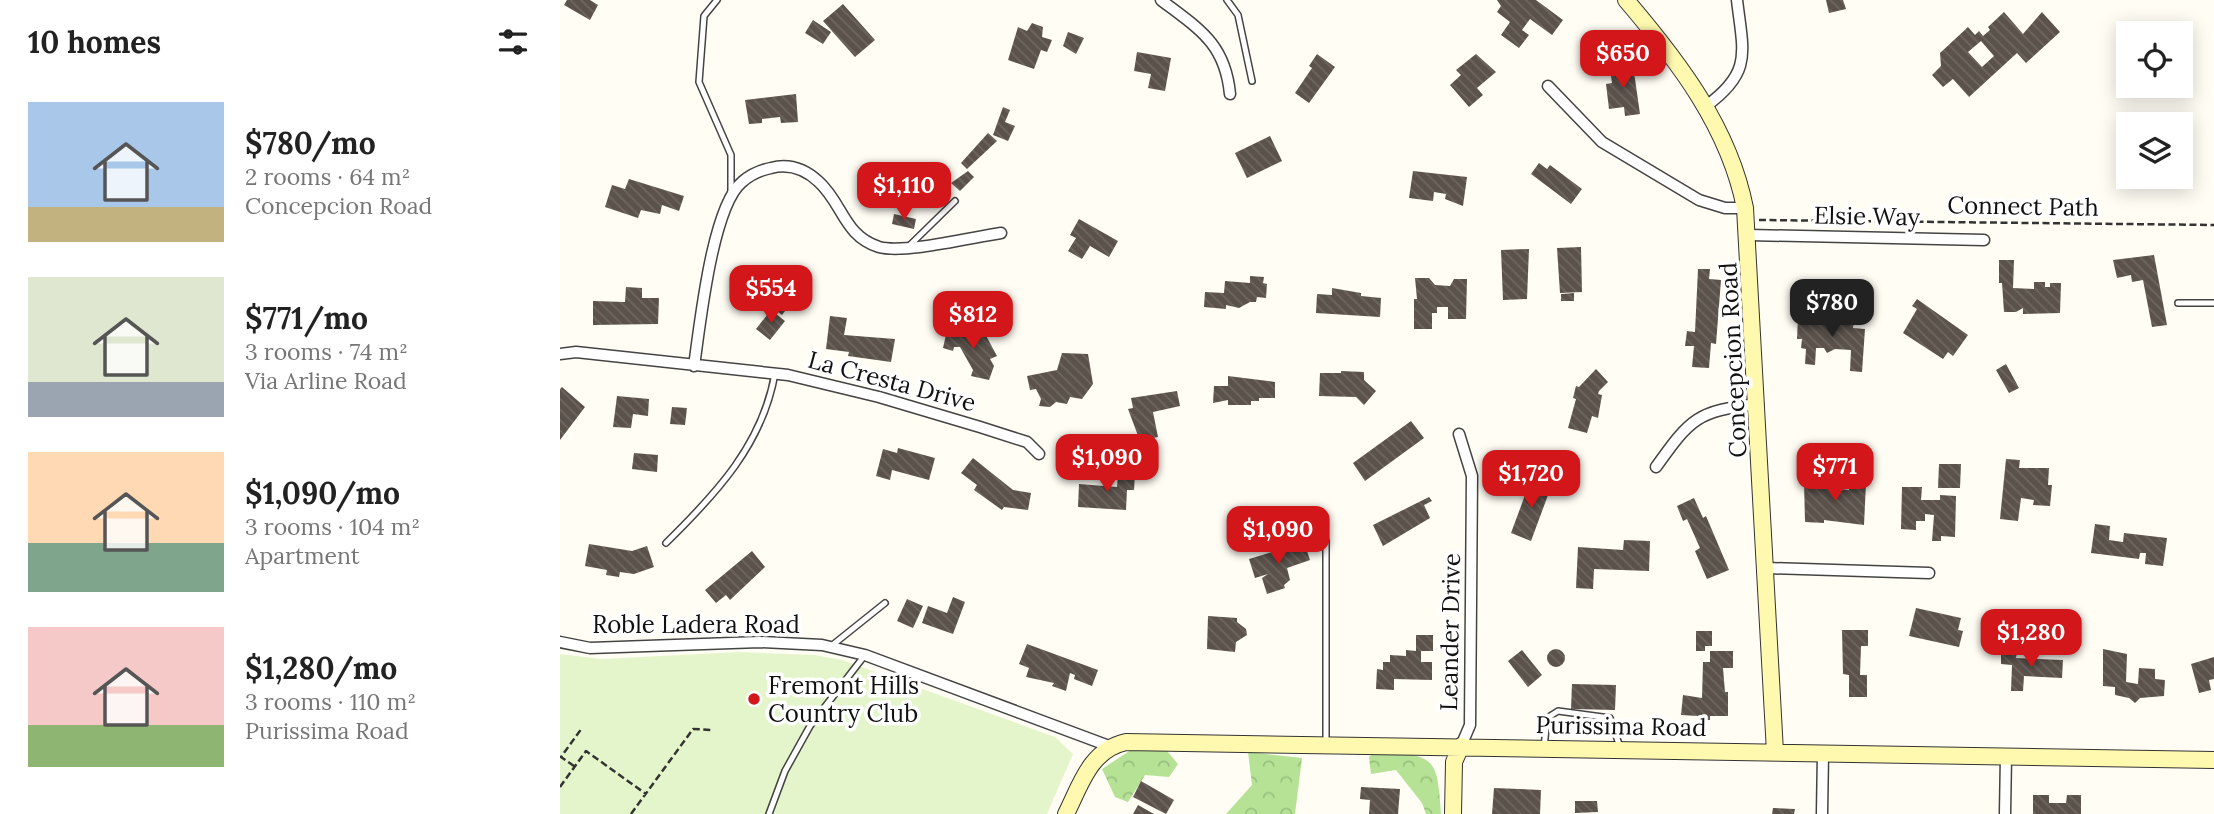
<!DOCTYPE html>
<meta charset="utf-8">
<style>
:root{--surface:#fff;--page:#f2f2f2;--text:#222;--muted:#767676;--accent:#d31619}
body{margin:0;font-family:Lora,serif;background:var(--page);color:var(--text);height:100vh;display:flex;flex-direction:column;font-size:26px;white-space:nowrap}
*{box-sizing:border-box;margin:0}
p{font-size:23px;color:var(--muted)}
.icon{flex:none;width:38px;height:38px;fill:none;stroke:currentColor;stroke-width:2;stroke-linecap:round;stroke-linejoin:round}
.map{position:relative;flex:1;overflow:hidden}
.drawer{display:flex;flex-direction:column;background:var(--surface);width:560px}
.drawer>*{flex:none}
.buttons{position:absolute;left:1556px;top:21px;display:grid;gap:14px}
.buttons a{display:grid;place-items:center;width:77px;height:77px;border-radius:0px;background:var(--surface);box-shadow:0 4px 18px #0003;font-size:35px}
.price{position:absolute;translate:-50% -60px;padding:0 16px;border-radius:14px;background:var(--accent);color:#fff;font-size:23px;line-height:46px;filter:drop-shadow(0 2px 4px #0008)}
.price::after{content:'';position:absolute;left:50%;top:42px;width:21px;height:16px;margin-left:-10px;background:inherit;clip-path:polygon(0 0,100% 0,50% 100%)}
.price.on{background:#222;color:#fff}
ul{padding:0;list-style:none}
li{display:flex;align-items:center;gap:21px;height:175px;padding:0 28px}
li span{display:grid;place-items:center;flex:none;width:196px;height:140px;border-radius:0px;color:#555}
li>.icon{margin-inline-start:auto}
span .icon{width:84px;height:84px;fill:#fffc;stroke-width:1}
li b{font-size:30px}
h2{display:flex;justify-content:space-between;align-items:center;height:84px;padding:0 28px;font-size:30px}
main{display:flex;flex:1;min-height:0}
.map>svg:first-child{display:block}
</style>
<main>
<section class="drawer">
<h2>10 homes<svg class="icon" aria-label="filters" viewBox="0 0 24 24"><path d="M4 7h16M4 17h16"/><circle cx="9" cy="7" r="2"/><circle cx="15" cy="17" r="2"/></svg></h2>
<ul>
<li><span style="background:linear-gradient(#a9c7e8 75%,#c2b280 0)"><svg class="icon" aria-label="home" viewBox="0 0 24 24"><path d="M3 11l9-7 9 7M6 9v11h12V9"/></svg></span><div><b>$780/mo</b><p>2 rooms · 64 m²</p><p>Concepcion Road</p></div></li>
<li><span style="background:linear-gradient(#dfe7d0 75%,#9aa5b1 0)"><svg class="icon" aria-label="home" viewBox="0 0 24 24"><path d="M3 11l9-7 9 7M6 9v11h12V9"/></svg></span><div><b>$771/mo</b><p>3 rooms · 74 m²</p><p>Via Arline Road</p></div></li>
<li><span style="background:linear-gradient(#ffd9b3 65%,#7fa58c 0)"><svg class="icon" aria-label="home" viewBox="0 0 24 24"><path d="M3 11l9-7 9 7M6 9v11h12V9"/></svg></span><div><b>$1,090/mo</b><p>3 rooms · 104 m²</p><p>Apartment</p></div></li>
<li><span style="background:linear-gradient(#f6c9c9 70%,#8fb573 0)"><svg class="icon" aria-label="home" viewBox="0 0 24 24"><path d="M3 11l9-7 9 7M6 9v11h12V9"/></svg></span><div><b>$1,280/mo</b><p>3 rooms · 110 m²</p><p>Purissima Road</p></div></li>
</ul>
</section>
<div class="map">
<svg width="1654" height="814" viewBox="0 0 1654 814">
<defs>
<pattern id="forest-crowns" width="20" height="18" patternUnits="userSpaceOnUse" patternTransform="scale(1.75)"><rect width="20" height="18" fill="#b5e295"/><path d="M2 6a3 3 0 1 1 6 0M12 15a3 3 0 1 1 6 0" fill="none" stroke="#9bc17f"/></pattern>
<pattern id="building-back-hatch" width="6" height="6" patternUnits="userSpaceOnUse" patternTransform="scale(1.75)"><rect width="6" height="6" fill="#5b524b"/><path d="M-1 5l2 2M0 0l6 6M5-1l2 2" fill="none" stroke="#6e6661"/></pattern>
</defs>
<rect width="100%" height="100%" fill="#fffdf4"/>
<path fill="url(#forest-crowns)" d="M817 749C875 758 877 754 881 814H866L862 803 836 770 811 774 809 757Z
M571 750 607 751 618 764 609 777 585 775 568 802 555 797 542 769Z
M688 752 742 758 735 814H666L692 785Z"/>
<path fill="#e5f5cb" d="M179 652 255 655 282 660 495 737 513 754 487 814H0V654L42 659Z"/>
<path fill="url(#building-back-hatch)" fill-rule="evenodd" d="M7 0H30L38 5 30 20 4 5Z
M937 0H976L1003 20 992 35 970 19 962 30 969 35 959 48 941 35 950 22 937 12 941 6Z
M1266 0H1283L1286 9 1269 13Z
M283 4 315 40 295 57 263 21Z
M1444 12 1463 34 1482 12 1500 32 1466 63 1457 53 1409 97 1393 79 1383 87 1372 75 1381 66 1380 53 1408 27 1415 35 1419 31 1423 36 1430 30 1428 27ZM1421 41 1434 56 1422 67 1408 52Z
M253 20 271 32 263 44 245 33Z
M472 23 483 27 482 37 492 40 487 52 481 50 474 69 448 60 458 27 467 31Z
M508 32 524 38 516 54 503 46Z
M577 52 611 58 605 91 588 88 591 74 574 71Z
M757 54 775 67 749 103 735 93 752 68 749 66Z
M916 54 936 72 917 88 923 95 909 107 890 85 901 75 896 70Z
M1073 65 1080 114 1065 116 1064 107 1049 109 1046 84 1052 83 1050 68Z
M236 94 238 122 221 123 220 117 202 119V123L189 124 185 100Z
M443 107 450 110 445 122 455 126 448 141 433 135Z
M428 133 437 141 407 169 401 163Z
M710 136 722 161 687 178 675 153Z
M979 163 987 169 990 165 1022 189 1011 204 971 174Z
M408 171 414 177 400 191 391 183Z
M853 171 907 177 903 206 885 199 886 194 874 192 873 201 849 198Z
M317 177 327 194 316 202 305 185Z
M69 179 124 196 119 211 102 205 100 214 81 210 78 218 45 207 52 185 65 189Z
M334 214 356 219 354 229 332 224Z
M519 219 558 241 549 257 530 246 522 259 508 251 516 238 510 235Z
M1021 247 1022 292 1000 293 997 248Z
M969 249 967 299 943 300 941 250Z
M1594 255 1607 325 1592 327 1583 280 1572 282 1571 275 1557 278 1553 260Z
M1439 260H1454L1453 288 1474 289V282H1485V287H1490V283H1501L1500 313 1463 314V308L1456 312H1444L1442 283H1439Z
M1138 269H1150L1149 279 1161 280 1156 344 1151 343 1149 368 1132 367 1134 346H1125L1127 331 1135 332Z
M218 270 229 279 222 288 235 298 222 315 187 288 200 271 211 279Z
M690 276 704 277 703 283 707 284 706 298 697 297 696 302H690L679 308 666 305V309L644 307 645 292 664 293 665 281 690 283Z
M855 278H869L875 285 890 286 894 279H907L906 319H888V307H877V313H872V329H854V299H857Z
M66 287 82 288V298H99L98 324 33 325V301L65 302Z
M772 288 801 293V296L821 298 820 317 756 313 757 294 772 295Z
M1014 293V301H1001V294Z
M1357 299 1408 335 1393 356 1388 352 1383 359 1343 333 1357 309 1352 306Z
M211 310 225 321 210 340 196 329Z
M270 316 287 318 284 335 335 339 331 362 288 356 289 352 266 349Z
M1238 316 1247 317 1246 321H1260V318L1294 321 1293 328 1305 329 1302 372 1290 371 1291 350 1275 349 1267 353 1264 348H1256L1255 365 1245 364 1246 349 1241 348 1242 339H1237Z
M396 328 410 336 413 329 424 332 437 356 430 359 434 366 429 380 411 376 413 370 400 347H394L393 351 383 348 387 330 395 332Z
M502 353 528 354 533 384 522 399 510 397 507 404 496 402 490 407 479 406 481 399 476 389 470 390 467 376 497 370Z
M1446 364 1459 388 1449 393 1436 370Z
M1036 369 1048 382 1039 391 1038 394 1042 395 1038 418 1032 416 1027 433 1008 428 1016 399 1013 398 1016 386 1019 387Z
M781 371 804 372V380L816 391 804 405 796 397 759 396 760 373H781Z
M668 376 715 382V398H699V401H691V405H668V400L653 403 654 386H668Z
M2 387 25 407 0 440V389Z
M617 391 620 406 593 412 598 437 580 441 568 409 573 408 571 398Z
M57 396 89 399 88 416 73 414 71 428 53 427Z
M112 407 127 408 125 425 110 424Z
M851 421 864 438 805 481 793 463Z
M338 448 375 458 369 480 332 470 330 480 316 476 323 449 337 453Z
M74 453 98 455 97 472 72 469Z
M413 458 453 490 471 493 468 510 444 507 442 510 414 490 417 485 401 473Z
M1446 459 1460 460 1459 468H1489L1488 485H1492L1490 506 1473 505 1474 500 1461 498 1458 521 1440 519Z
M1379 464H1401L1400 488H1378Z
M558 473 575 474 574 490H567L566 510 518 507 519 484 557 487Z
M971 479 991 487 971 541 951 533Z
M1244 481 1281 482 1280 489 1289 490V483H1306L1304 525 1264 520V523L1245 522Z
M1342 487H1362L1361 500H1380V495L1396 496 1395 537 1381 536V541H1372L1374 515 1365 514V521H1356V530L1341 529Z
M869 497 872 501 864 505 870 518 823 546 813 525Z
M1134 498 1143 518 1146 516 1169 570 1147 579 1135 551 1140 548 1127 519 1123 521 1117 506Z
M1535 524 1550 526 1549 540 1563 542 1564 533 1607 538 1603 566 1585 564 1586 553H1580L1579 559 1531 553Z
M1064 540 1090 541 1089 571 1034 569 1033 589 1016 588 1018 547 1063 550Z
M744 542 750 560 727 568 730 580 724 585 725 588 707 594 702 578 708 574 695 578 689 559Z
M29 544 72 551 87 546 94 567 74 574 60 572 59 577 46 575 47 570 25 566Z
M192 551 205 567 170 600 166 595 156 603 145 590Z
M393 597 405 602 393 634 362 623 368 606 387 613Z
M347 599 363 606 353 628 337 621Z
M1356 608 1401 618 1398 630 1403 631 1399 647 1349 636Z
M648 616 677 618V622L686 629 687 635 676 642 675 652 647 649Z
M1282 630H1308V646H1301L1300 675H1307V697H1289V675L1283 674Z
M1136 631H1152V646H1145V651H1136Z
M856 635H873V651H861V662H872V680L834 679V690L816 689 817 669 823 670V662H830V655L846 656V650L856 651Z
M467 644 538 670 532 686 514 679 515 675 510 673 506 691 492 686 494 683 466 677 469 668 459 664Z
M1543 649 1567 654 1566 682 1578 684 1579 668 1595 669V679L1605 680 1604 696 1580 698 1575 703 1569 698 1555 695V687L1543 686Z
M987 658a9 9 0 1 1 18 0a9 9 0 1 1-18 0Z
M962 650 982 675 968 687 948 661Z
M1150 651H1173V668H1163L1165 692H1168V716H1150V720H1138V716L1121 715 1123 695 1142 698 1143 662H1150Z
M1441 652 1457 653 1456 658 1503 660 1502 678 1464 676 1463 691H1451L1452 665 1441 664Z
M1654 657V679L1649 680 1651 690 1639 693 1631 664Z
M1012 684 1056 685 1055 710 1011 709Z
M581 781 614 800 606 814 573 797Z
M801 787 840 789 838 814H809L810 800 800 799Z
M934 788 981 790 980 814H932Z
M1473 795H1489V803H1506L1507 795H1521V814H1473Z
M1015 801H1037L1038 812 1015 813Z
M578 805 594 814H573Z
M1213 808 1235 809 1234 814H1212Z"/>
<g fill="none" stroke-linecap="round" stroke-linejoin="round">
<defs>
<path id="lane" d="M157 0 144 16 139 82 171 155V196
M667 0 678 15 692 81
M348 247 395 201
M1618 303H1654
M106 543C156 494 203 444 215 373
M270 647 325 603
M766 744V541
M984 748 987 718 998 711 1050 718 1060 747
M209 814 225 771 250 726 305 655"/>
<path id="street" d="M601 0C639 29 665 43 670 94
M988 86 1042 142 1139 200 1165 208H1185
M1146 106C1193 72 1183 52 1177 0
M1189 235 1424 240
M0 354 16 352 228 375 319 397 420 427 467 442 479 454
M134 366C140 325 152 207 182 182 190 175 201 170 211 168 230 163 245 169 259 182 283 204 284 236 319 247 344 254 413 237 441 233
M899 434 912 476 910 725 901 746
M1096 467C1131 418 1137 411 1198 404
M1207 568 1369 573
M0 642 30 648 200 642 262 645 305 655 549 746
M1262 814 1263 753
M1445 814 1446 756"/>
<path id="secondary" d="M1066 0C1118 61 1169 127 1185 208L1215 752
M506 814C521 784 530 750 566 742L1654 760
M893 814 894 762 901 746"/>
</defs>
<use href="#lane" stroke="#444" stroke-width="8"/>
<use href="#street" stroke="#444" stroke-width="13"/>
<use href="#secondary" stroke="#333" stroke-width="18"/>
<path stroke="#333" stroke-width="2.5" stroke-dasharray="7 3.5" stroke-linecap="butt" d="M1199 220 1654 225
M14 766 1 757 22 728
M0 787 26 751 86 794
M71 814 133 729 152 730"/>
<use href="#lane" stroke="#fff" stroke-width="5"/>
<use href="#street" stroke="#fff" stroke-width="10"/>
<use href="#secondary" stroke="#fff9af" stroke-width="16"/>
</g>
<circle fill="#d31619" stroke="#fff" stroke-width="2.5" cx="194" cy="699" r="7"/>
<g text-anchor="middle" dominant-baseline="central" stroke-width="7" stroke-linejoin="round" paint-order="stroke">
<g font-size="24" fill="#111" stroke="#fff">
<text transform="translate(1463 206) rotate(1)">Connect Path</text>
<text transform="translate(1307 216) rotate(1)">Elsie Way</text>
<text transform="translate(1173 360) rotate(-93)">Concepcion Road</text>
<text transform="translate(332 381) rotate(15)">La Cresta Drive</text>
<text x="136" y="624">Roble Ladera Road</text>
<text transform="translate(890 632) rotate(-89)">Leander Drive</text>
<text transform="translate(1061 726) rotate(1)">Purissima Road</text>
</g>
<g font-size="24" fill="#111" stroke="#fff" text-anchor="start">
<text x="208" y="685">Fremont Hills<tspan x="208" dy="28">Country Club</tspan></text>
</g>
</g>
</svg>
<div class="buttons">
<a><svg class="icon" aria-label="locate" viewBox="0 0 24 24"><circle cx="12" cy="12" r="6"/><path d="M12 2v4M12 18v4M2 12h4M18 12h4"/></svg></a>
<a><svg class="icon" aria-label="layers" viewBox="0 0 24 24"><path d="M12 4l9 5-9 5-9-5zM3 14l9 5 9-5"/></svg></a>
</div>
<b class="price" style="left:1063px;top:90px">$650</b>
<b class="price" style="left:344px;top:222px">$1,110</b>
<b class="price" style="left:211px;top:325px">$554</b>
<b class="price on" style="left:1272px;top:339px">$780</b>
<b class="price" style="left:413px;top:351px">$812</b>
<b class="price" style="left:547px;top:494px">$1,090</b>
<b class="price" style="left:1275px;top:503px">$771</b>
<b class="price" style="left:971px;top:510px">$1,720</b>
<b class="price" style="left:718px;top:566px">$1,090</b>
<b class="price" style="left:1471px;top:669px">$1,280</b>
</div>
</main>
